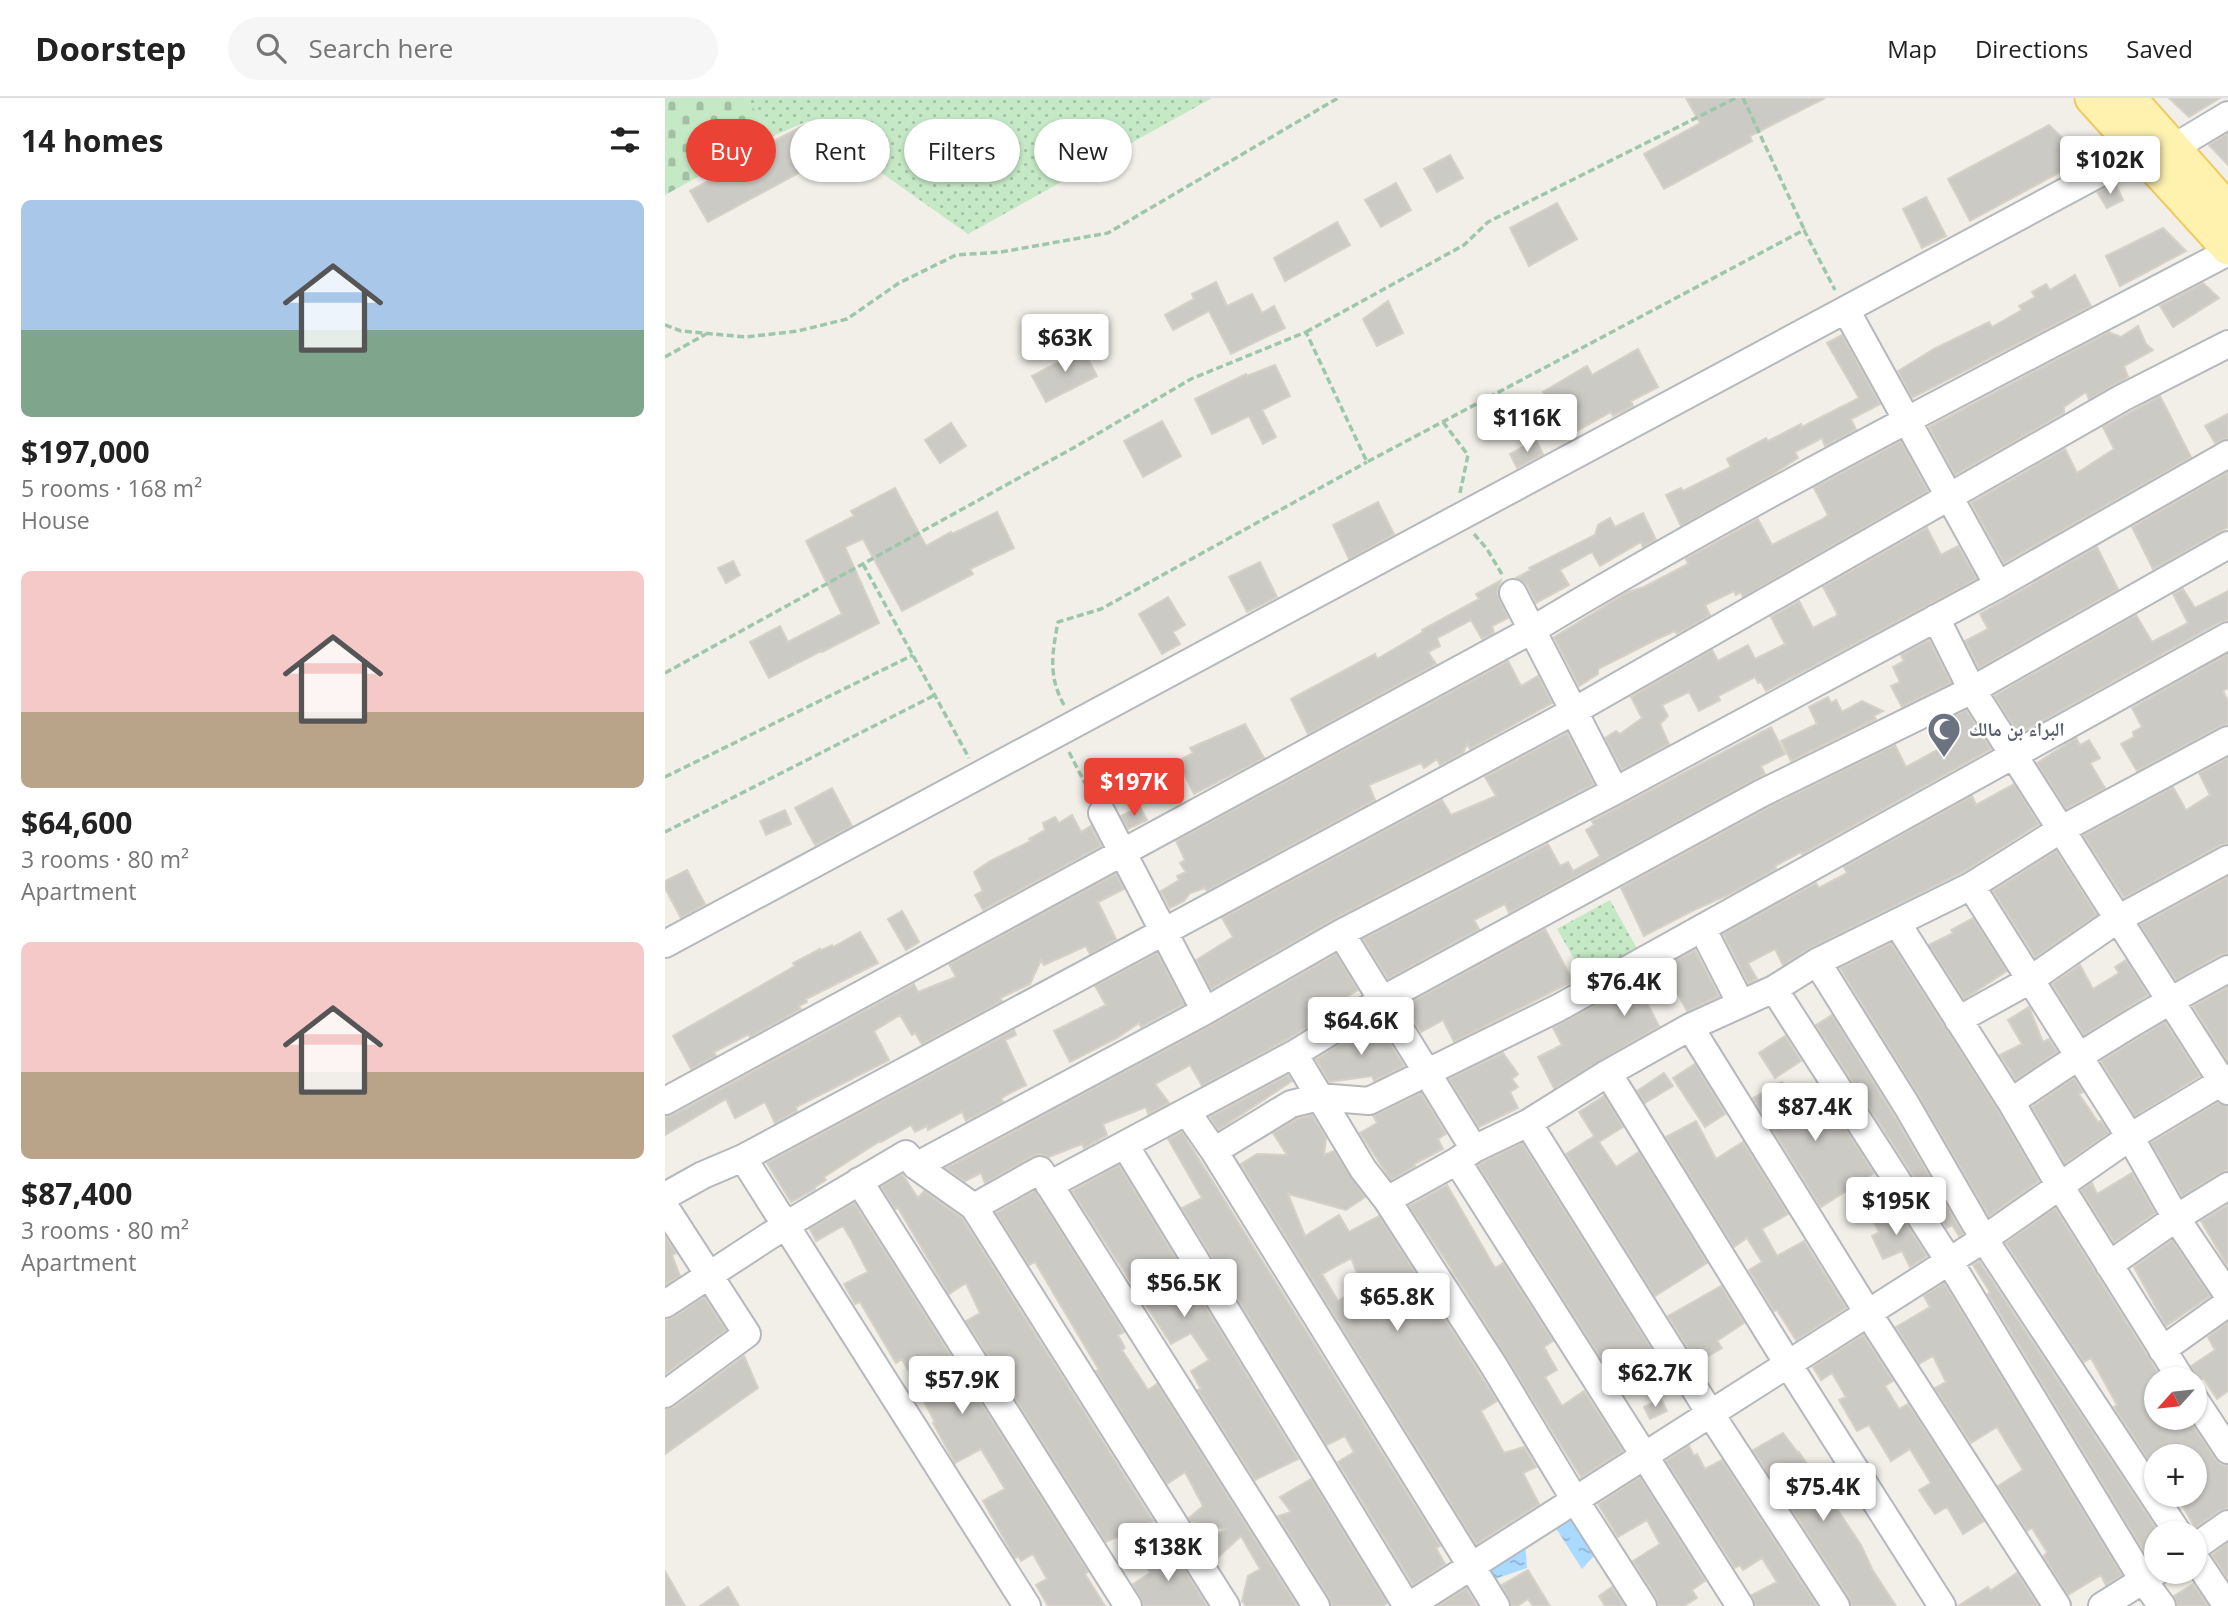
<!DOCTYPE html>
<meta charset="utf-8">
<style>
:root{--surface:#fff;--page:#f6f6f6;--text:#222;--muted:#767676;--line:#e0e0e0;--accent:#ea4335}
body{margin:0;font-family:"Open Sans","Noto Naskh Arabic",sans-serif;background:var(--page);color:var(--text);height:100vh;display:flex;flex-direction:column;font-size:26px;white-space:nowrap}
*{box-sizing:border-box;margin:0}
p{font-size:23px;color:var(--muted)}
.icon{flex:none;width:38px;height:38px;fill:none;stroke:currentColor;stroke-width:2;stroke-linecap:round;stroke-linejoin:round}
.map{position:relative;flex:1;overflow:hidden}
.panel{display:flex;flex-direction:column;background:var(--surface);width:665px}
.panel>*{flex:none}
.hud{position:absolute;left:21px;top:21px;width:665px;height:63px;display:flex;gap:14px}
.needle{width:46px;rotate:243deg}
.fabs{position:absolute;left:1479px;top:1269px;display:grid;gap:14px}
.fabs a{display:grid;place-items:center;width:63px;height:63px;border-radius:50%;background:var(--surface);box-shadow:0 2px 5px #0004;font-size:35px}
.price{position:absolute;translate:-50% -60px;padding:0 16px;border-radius:7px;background:#fff;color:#222;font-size:23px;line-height:46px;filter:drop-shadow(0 2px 4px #0008)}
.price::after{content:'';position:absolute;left:50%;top:42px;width:21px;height:16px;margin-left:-10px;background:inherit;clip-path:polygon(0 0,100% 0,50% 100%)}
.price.selected{background:var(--accent);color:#fff}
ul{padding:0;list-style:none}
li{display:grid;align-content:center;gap:14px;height:371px;padding:0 21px}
li span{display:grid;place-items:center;height:217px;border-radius:10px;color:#555}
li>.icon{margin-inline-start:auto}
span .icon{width:126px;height:126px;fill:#fffc;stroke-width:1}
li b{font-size:30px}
h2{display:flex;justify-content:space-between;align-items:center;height:84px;padding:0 21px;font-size:30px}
.tag{padding:0 24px;border-radius:32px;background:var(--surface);box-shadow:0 2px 5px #0004;font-size:24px;line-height:63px}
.tag.selected{background:var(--accent);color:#fff}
header{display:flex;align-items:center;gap:42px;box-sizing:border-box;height:98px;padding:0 35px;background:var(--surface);border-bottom:2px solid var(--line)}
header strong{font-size:33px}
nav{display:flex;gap:38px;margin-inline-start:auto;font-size:24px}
.search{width:490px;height:63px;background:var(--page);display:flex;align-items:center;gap:18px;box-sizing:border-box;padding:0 24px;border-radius:38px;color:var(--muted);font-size:26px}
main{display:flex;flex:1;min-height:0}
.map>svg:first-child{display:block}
</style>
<header>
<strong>Doorstep</strong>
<div class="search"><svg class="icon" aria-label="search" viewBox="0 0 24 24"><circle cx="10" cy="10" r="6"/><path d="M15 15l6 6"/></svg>Search here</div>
<nav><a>Map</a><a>Directions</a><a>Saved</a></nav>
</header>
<main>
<section class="panel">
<h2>14 homes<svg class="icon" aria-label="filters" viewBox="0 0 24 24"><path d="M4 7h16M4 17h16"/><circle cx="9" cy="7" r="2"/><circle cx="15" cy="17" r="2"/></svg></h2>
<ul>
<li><span style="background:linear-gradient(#a9c7e8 60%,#7fa58c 0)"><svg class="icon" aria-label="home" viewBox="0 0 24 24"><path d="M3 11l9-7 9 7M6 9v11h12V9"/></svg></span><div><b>$197,000</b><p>5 rooms · 168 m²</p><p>House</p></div></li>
<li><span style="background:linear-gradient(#f6c9c9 65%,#b9a48a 0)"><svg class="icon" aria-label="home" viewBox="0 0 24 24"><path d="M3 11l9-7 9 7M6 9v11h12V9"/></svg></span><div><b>$64,600</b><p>3 rooms · 80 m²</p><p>Apartment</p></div></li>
<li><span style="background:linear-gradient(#f6c9c9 60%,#b9a48a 0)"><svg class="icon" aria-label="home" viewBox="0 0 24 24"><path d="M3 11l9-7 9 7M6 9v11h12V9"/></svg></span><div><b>$87,400</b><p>3 rooms · 80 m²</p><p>Apartment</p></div></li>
</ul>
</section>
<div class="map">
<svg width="1563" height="1508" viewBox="0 0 1563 1508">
<defs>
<pattern id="grass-dots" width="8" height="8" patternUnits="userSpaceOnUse" patternTransform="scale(1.75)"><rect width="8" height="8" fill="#c5e8c5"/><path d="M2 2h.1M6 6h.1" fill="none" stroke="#a3c0a4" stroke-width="1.8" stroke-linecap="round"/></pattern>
<pattern id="cemetery-stones" width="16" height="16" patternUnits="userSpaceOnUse" patternTransform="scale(1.75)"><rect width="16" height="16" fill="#c5e8c5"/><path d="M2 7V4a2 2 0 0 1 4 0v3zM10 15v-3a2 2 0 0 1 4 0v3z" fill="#a3c0a4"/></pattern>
<pattern id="water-ripples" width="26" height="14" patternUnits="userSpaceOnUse" patternTransform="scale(1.75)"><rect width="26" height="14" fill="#aadaff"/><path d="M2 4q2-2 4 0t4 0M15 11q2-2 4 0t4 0" fill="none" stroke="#8eb4d2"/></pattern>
</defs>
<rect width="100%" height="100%" fill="#f1efe8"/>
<path fill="url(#grass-dots)" d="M81 0H547L303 136 143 23 108 38Z
M945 802 975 856 923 885 892 831Z"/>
<path fill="url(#cemetery-stones)" d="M0 0H81L108 38 0 97Z"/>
<path fill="url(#water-ripples)" d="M909 1410 931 1445 928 1459 917 1471 887 1424Z
M860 1442 862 1470 830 1481 819 1466Z"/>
<path fill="#cccac5" stroke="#d6d1c6" stroke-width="2" fill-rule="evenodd" d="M1021 0H1160L1085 38 1087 43 999 91 979 56 1035 25Z
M1504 0H1555L1524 19Z
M142 26 176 52 43 124 25 93 93 56 91 52Z
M1384 27 1419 61 1305 123 1283 81Z
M1563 35V67L1544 47Z
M785 57 798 80 772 94 759 71Z
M731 85 746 112 716 129 700 102Z
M1450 85 1458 102 1442 110 1432 94Z
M1261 99 1281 138 1257 150 1238 111Z
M892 105 912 141 864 168 845 130Z
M672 124 685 147 620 183 609 160Z
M1498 130 1521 153 1455 188 1441 158Z
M1410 177 1426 208 1247 300 1233 273 1269 251 1324 224 1327 229 1357 212 1354 208 1370 199 1367 194 1381 186 1385 192Z
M551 184 562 208 587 196 597 215 609 208 620 230 566 256 544 213 508 232 500 217 529 201 527 196Z
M1538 185 1554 200 1508 229 1495 208Z
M723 203 738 235 712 248 698 221Z
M1473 228 1481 246 1488 252 1459 268 1463 279 1424 301 1421 294 1399 309V315L1290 377 1264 329 1444 234 1456 239Z
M1177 237 1215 306 1186 321 1191 332 1160 348 1157 340 1130 354 1133 360 1108 376 1016 428 1001 397 1016 390 1018 393 1066 369 1062 361 1101 340 1103 343 1136 326 1137 329 1194 300 1162 245Z
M416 247 432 278 381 304 367 278 398 262 396 258Z
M973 251 993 289 966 303 968 308 948 318 946 314 901 339 878 294 922 268 927 277Z
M610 267 625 298 597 312 611 339 598 346 584 318 547 336 530 301 581 276 582 278Z
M1495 298 1526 359 1339 465 1306 405 1400 351 1412 375 1449 351 1438 329Z
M1563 316V340L1550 345 1540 328Z
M497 323 516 358 478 379 459 343Z
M286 325 301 348 275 365 260 342Z
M871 342 878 356 852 370 845 356Z
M1236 343 1263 393 1078 499 1076 494 1071 497 1069 493 1040 507 1045 517 1012 536 1010 533 992 541 933 571V576L914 588 889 539 963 494 979 489 1023 466 1021 461 1093 421 1107 447 1156 422 1163 417 1149 390Z
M1563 374V429L1488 471 1467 429Z
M230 390 261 448 286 434 287 436 332 414 349 450 305 471 308 476 237 513 198 441 180 449 214 525 157 554 156 553 104 580 85 544 115 528 123 544 177 516 141 443 189 418 186 413Z
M713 404 729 436 684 461 668 427Z
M978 415 991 442 978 449 976 444 935 468 927 454 895 472 904 487 871 505 862 487 851 480 866 472 864 470 930 437 933 427 945 420 950 429Z
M1262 430 1276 457 1293 448 1312 481 1101 593 1096 584 1093 585 1090 579 1053 598 1055 602 1034 613 1024 594 997 607 1003 618 995 626 1004 646 957 672 940 640 951 633 955 636 977 620 966 599 1047 552 1053 563 1083 547 1090 561 1120 546 1106 519 1134 503 1148 530 1173 517 1158 489Z
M1432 449 1453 491 1314 570 1300 543 1323 531 1315 516Z
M68 463 75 477 61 485 53 470Z
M595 464 612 499 582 514 564 479Z
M836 482 832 495 843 520 827 528 829 535 817 541 806 522 772 540 775 548 763 554 771 566 643 636 626 601 710 556 712 561 758 534 757 532 814 501 811 496Z
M1518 491 1530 510 1563 493V522L1555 524 1354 636 1329 598 1471 517 1487 544 1523 525 1508 496Z
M503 499 520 527 508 534 515 546 497 556 474 516Z
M1264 542 1286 585 1237 609 1226 588 1235 584 1228 569 1239 563 1236 557Z
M1563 556V590L1558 593 1563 603V626L1556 628 1472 673 1456 646 1469 639 1468 634 1477 629 1467 610Z
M843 563 856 588 873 578 887 605 805 651 802 646 798 655 775 667 772 661 759 670 756 665 704 687 710 702 708 703 542 793 540 790 525 795 519 803 505 810 496 793 514 782 512 778 521 774 515 765 520 762 511 743Z
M1163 599 1166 605 1171 602 1177 614 1197 603 1218 613 1209 618 1211 621 1126 663 1116 643 1152 626 1144 609Z
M1301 612 1326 651 1137 756 1136 754 1110 768 1111 771 1067 795 1029 812 979 838 956 790 1104 709 1230 647 1241 669 1274 651 1263 631Z
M580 626 599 660 529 696 513 663 528 655 525 650Z
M1106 629 1120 656 1096 668 1100 676 844 815 840 806 809 822 814 831 723 881 698 841 883 746 895 768 903 764 908 773 935 758 921 732 929 727 927 723Z
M902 635 929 686 669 821 546 891 531 862 568 839 557 820 777 702 786 717 831 698 820 679Z
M1411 640 1415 647 1424 642 1435 660 1425 665 1440 690 1401 711 1372 665Z
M1563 660V745L1555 747 1459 800 1418 737 1508 689 1521 712 1545 697 1534 675Z
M1349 686 1374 726 1298 774 1145 850 1118 867 1110 851 1083 865 1092 881 1083 885 1058 836 1151 785 1154 790 1182 775 1179 769 1307 698 1311 707Z
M167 690 187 728 150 747 130 710Z
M475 709 482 722 463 731 456 718Z
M120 712 126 726 101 737 95 723Z
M407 717 416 734 426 728 436 748 318 812 310 797 318 793 309 774 325 763 366 743 364 741 380 732 378 725 390 719 394 725Z
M1391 753 1432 817 1370 859 1328 793Z
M22 772 40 806 16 820 0 790V783Z
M451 776 459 791 433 804 451 841 425 856 421 848 379 867 376 862 365 886 335 900 337 903 257 946 250 935 247 937 235 917 209 933 224 962 131 1009 132 1013 110 1025 100 1004 70 1020 61 1001 0 1037V1019L8 1017 249 886 253 894 291 879 284 866Z
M1563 779V855L1555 857 1511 882 1475 827Z
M237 813 254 844 241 852 223 821Z
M1308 820 1342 873 1299 901 1264 847 1288 835 1286 832Z
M880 831 908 883 789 944 778 922 756 934 739 908Z
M195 834 213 865 141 901 142 904 134 908 136 911 85 939 84 936 49 954 51 958 26 971 8 938 130 868 128 865 155 851V853L167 847 168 849Z
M1226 845 1333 1012 1374 1083 1324 1118 1255 1000 1175 870Z
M1030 852 1054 898 1022 913 1010 891 982 905 994 928 889 990 873 959 897 947 888 930Z
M492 855 519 906 476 929 474 925 452 940 405 964 389 933 441 907 430 888Z
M671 856 693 892 655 915 658 920 621 942 537 988 525 967 490 986 504 1005 483 1016 481 1009 438 1026 442 1037 419 1050 417 1046 384 1059 376 1056 368 1058 320 1085 316 1075 300 1083 281 1070 547 927Z
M1461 862 1483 897 1419 937 1387 886 1415 867 1428 891 1454 875 1450 869Z
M1563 889V964L1528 908Z
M1364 909 1378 944 1384 941 1392 954 1351 982 1335 957 1357 946 1343 922Z
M1167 917 1228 1016 1298 1136 1294 1138 1287 1127 1282 1130 1151 927Z
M712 924 739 968 709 983 707 978 664 984 651 961Z
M1500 924 1535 978 1470 1018 1436 963Z
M349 932 351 937 340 942 361 987 336 1000 338 1004 301 1023 297 1014 263 1032 262 1028 250 1034 246 1027 216 1044 215 1043 159 1079 161 1082 150 1089V1091L126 1104 102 1065Z
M1120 938 1136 963 1110 980 1094 955Z
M838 955 853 976 847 981 853 989 845 994 853 1010 814 1029 784 981Z
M1030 966 1060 1016 1040 1029 1008 980Z
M999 975 1008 988 980 1005 972 993Z
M623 977 627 983 553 1032 545 1019Z
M1409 980 1418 994 1414 996 1433 1024 1436 1023 1444 1035 1400 1065 1367 1009Z
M1117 984 1134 1011 1157 995 1209 1075 1156 1109 1088 1000Z
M756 995 781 1036 773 1041 778 1051 749 1066 750 1068 726 1082 695 1035 712 1025 708 1018Z
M939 998 958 1029 934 1044 951 1069 974 1054 1042 1165 990 1198 901 1056 929 1038 914 1014Z
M1553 1004 1563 1009V1072L1555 1075 1517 1098 1486 1045Z
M647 1017 661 1040 659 1057 669 1053 700 1099 681 1112 623 1096 640 1138 674 1117 684 1134 714 1118 832 1303 816 1313 839 1355 859 1349 871 1369 858 1375 874 1406 811 1446 576 1066 592 1056 622 1057 608 1035 632 1021ZM686 1160 697 1188 673 1203 657 1176Z
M1031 1023 1051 1061 1078 1044 1123 1116 1097 1131 1112 1158 1139 1143 1181 1210 1131 1242 1112 1212 1109 1213 1084 1172 1097 1164 1082 1140 1069 1149 1001 1039Z
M517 1034 775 1448 771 1450 780 1466 748 1487 673 1364 689 1354 680 1338 662 1347 517 1110 537 1100 503 1041Z
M857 1045 1004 1279 983 1288 968 1256 960 1261 955 1254 939 1265 813 1067Z
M454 1067 633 1361 590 1382 533 1292 536 1291 526 1273 544 1262 526 1235 506 1246 407 1093Z
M1467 1075 1490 1115 1449 1144 1416 1092 1427 1085 1432 1096Z
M237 1076 253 1100 259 1093 297 1120 488 1423 441 1444 301 1223 315 1215 301 1185 284 1196 233 1110 230 1111 216 1089Z
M782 1087 830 1170 838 1165 888 1243 879 1249 892 1272 880 1279 897 1308 919 1293 958 1353 916 1379 782 1164 744 1108Z
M370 1093 459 1234 453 1237 460 1250 457 1252 483 1292 492 1286 632 1508H581L577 1503 583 1478 595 1471 576 1438 550 1462 540 1445 560 1431 526 1423 524 1420 538 1408 520 1374 502 1386 431 1273 434 1272 370 1164 364 1167 331 1115Z
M189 1105 423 1474 420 1476 440 1508H383L371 1487 382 1481 368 1456 356 1463 353 1458 350 1460 318 1403 340 1391 316 1351 290 1365 268 1325 270 1324 259 1304 265 1301 250 1274 246 1277 237 1261 231 1265 195 1204 190 1206 179 1186 203 1174 187 1143 178 1128 151 1143 145 1131Z
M1229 1107 1262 1158 1245 1169 1237 1153 1218 1161 1207 1138 1214 1134 1206 1119Z
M1563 1107V1169L1536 1123Z
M1390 1110 1497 1281H1491V1320H1523L1550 1361 1555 1366 1563 1368V1410L1554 1413 1530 1430 1511 1396H1530V1358H1491V1362L1486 1366 1449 1309 1452 1307 1426 1260 1419 1264 1341 1145Z
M0 1138 11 1155 7 1157 15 1178 0 1187Z
M1507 1142 1545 1198 1501 1228 1469 1169Z
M1314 1163 1494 1435H1491V1458L1483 1460 1323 1196 1325 1194 1308 1167Z
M1279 1185 1457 1477 1441 1487 1436 1477 1403 1497 1379 1458 1382 1454 1367 1430 1362 1433 1333 1388 1358 1372 1332 1329 1306 1345 1270 1290 1281 1284 1268 1258 1254 1266 1231 1229 1265 1209 1259 1198Z
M1056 1188 1079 1225 1052 1243 1057 1250 1032 1265 1003 1218Z
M39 1199 61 1232 0 1276V1222L9 1219Z
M1563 1224V1293L1552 1301 1539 1281H1532L1526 1268 1550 1252 1543 1239Z
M1198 1237 1228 1283 1220 1288 1234 1311 1243 1306 1319 1423 1298 1436 1282 1409 1270 1416 1263 1406 1254 1392 1266 1385 1245 1351 1226 1363 1204 1327 1192 1333 1174 1302 1181 1299 1167 1275 1156 1282 1148 1269Z
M79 1258 93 1290 0 1356V1311L9 1309Z
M996 1301 1002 1313 985 1321 979 1309Z
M1118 1335 1133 1355 1134 1354 1196 1447 1207 1471 1231 1508H1187L1184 1499 1088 1352Z
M1024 1348 1029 1358 1032 1356 1040 1371 1057 1362 1152 1508H1091L1087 1497 1112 1484 1097 1460 1078 1472 1075 1467 1070 1470 1001 1363Z
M975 1379 1040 1483 1027 1492 1032 1500 1019 1508H994L991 1499 968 1463 995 1446 982 1422 953 1439 933 1406Z
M646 1381 722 1505 718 1508H667L664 1500 613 1418 626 1414 615 1399Z
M1563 1445V1481L1547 1457Z
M504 1447 542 1508H479L468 1486 485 1475 482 1469 489 1465 485 1459Z
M863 1472 885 1508H868L863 1501 852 1508H847L837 1487Z
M0 1473 20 1508H0Z
M1352 1475 1373 1508H1293L1323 1489 1325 1493Z
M1528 1486 1543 1508H1512L1509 1498Z
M63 1489 74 1508H35Z
M947 1489 959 1508H940L934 1498Z
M801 1490 812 1508H773Z"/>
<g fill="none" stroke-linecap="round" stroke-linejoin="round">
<defs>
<path id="minor" d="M1508 50 1563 17
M1181 212 1333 487
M848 495 950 693
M1271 520 1307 592 1563 993
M437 715 540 913
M1306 788 1465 1039 1511 1120 1563 1197
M1232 825 1346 1004 1395 1088 1516 1281
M1037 830 1076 906
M676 835 809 1051
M0 846 1476 53
M1152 864 1242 1008 1319 1141 1513 1435
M1109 891 1284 1163 1478 1482 1497 1508
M1293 922 1365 882 1453 821 1563 761
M1025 929 1203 1215 1392 1508
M629 956 698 1071 722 1102 829 1268 910 1402 978 1508
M943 975 1123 1266 1277 1508
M0 1003 867 532C1093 396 1329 277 1563 154
M1346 1004C1416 955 1488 911 1563 871
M522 1014 549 1053 831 1508
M863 1025 1045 1315 1171 1508
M460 1047 742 1508
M549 1053 626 1006 654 999 704 1003 893 910 1563 538
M78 1060 362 1508
M792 1063 1075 1508
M251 1068 540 913 676 835 950 693 1333 487 1563 356
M194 1083 463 1508
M384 1087 629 956 717 902 1097 695 1307 592 1563 447
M0 1098 38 1077 78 1060 909 613 1457 300 1563 246
M722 1102 792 1063 809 1051 863 1025 943 975 1025 929 1109 891 1152 864 1306 788 1395 732 1563 642
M0 1109 82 1236 0 1296
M309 1109 561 1508
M1444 1167 1511 1120 1563 1088
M0 1206 121 1127 241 1056 251 1068 309 1109 375 1072 651 1508
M1497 1252 1563 1205
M1530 1302 1563 1352
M1530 1449 1563 1426
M1530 1460 1562 1508
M744 1508 1319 1141 1465 1039 1563 980
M1437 1508 1491 1474"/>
<path id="major" d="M1427 0 1563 150
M1464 0 1563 112"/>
</defs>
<use href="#minor" stroke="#b5b8bc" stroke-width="30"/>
<use href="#major" stroke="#f2c960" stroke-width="37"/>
<path stroke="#9cc7a9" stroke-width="3.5" stroke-dasharray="7 3.5" stroke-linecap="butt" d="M1078 0 1139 131
M0 227 16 233 81 239 133 233 182 221 234 185 291 157 336 154 443 135 673 0
M641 234 799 147 823 124 1071 0
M0 259 41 236
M778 324 803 357 795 395
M809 436 822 451 838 478
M198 466 304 660
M0 575 410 349 526 281 641 234 702 364 1139 132 1170 192
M399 607C383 578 387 556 393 524L436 511 702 364
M404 654 426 697
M0 679 248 557
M0 734 270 597"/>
<use href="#minor" stroke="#fff" stroke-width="26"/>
<use href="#major" stroke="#fff2af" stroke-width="33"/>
</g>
<defs>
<symbol id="mosque-pin" viewBox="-11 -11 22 30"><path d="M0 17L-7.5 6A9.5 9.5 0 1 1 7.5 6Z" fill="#6b7280" stroke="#fff"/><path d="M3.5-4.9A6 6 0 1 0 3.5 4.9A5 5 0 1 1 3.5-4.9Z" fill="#fff"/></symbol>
</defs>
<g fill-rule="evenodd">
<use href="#mosque-pin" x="1260" y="612" width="38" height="52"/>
</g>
<g text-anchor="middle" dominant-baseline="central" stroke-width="5" stroke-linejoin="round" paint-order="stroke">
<g font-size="19" font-weight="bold" fill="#5b616d" stroke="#fff" text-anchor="start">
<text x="1304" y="631">البراء بن مالك</text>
</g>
</g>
</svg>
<div class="fabs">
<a><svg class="needle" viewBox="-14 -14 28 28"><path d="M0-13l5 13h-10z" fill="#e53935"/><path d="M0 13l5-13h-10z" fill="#767676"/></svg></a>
<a>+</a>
<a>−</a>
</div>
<b class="price" style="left:1445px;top:98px">$102K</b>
<b class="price" style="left:400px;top:276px">$63K</b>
<b class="price" style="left:862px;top:356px">$116K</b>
<b class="price selected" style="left:469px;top:720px">$197K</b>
<b class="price" style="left:959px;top:920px">$76.4K</b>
<b class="price" style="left:696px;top:959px">$64.6K</b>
<b class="price" style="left:1150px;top:1045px">$87.4K</b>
<b class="price" style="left:1231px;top:1139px">$195K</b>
<b class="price" style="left:519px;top:1221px">$56.5K</b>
<b class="price" style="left:732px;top:1235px">$65.8K</b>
<b class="price" style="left:990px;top:1311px">$62.7K</b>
<b class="price" style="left:297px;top:1318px">$57.9K</b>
<b class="price" style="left:1158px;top:1425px">$75.4K</b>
<b class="price" style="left:503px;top:1485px">$138K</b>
<div class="hud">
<a class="tag selected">Buy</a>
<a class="tag">Rent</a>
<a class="tag">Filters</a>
<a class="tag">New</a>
</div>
</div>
</main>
